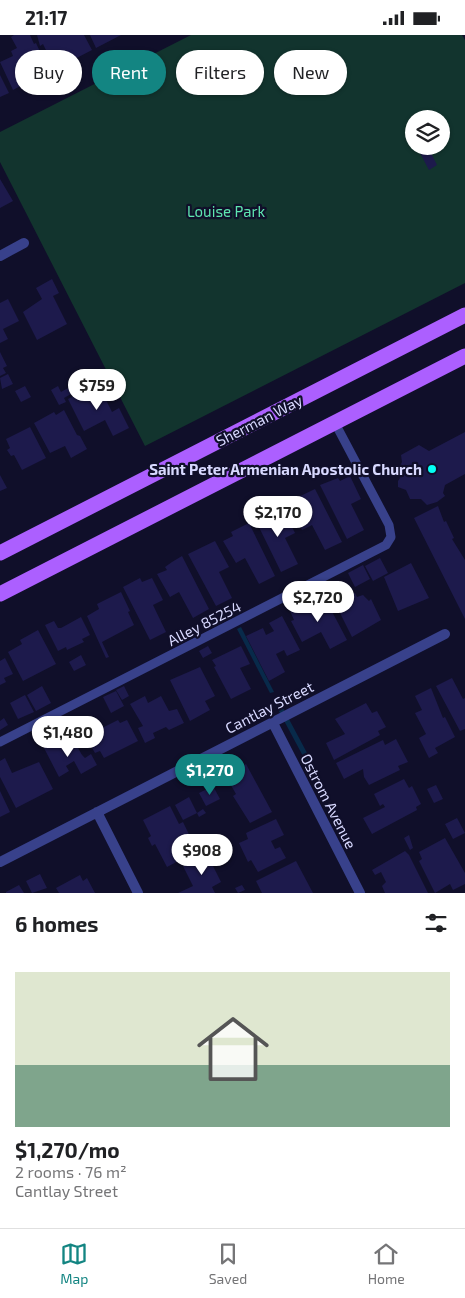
<!DOCTYPE html>
<meta charset="utf-8">
<style>
:root{--surface:#fff;--page:#f6f6f6;--text:#202124;--muted:#757577;--line:#e0e0e0;--accent:#138582}
body{margin:0;font-family:"Exo 2",sans-serif;background:var(--page);color:var(--text);height:100vh;display:flex;flex-direction:column;font-size:19px;white-space:nowrap}
*{box-sizing:border-box;margin:0}
p{font-size:16px;color:var(--muted)}
.icon{flex:none;width:28px;height:28px;fill:none;stroke:currentColor;stroke-width:2;stroke-linecap:round;stroke-linejoin:round}
.map{position:relative;height:858px;overflow:hidden}
.side{display:flex;flex-direction:column;background:var(--surface);flex:1}
.side>*{flex:none}
.hud{position:absolute;left:15px;top:15px;width:435px;height:45px;display:flex;gap:10px}
.buttons{position:absolute;left:405px;top:75px;display:grid;gap:10px}
.buttons a{display:grid;place-items:center;width:45px;height:45px;border-radius:50%;background:var(--surface);box-shadow:0 1px 4px #0004;font-size:25px}
.price{position:absolute;translate:-50% -42px;padding:0 11px;border-radius:18px;background:#fff;color:#222;font-size:16px;line-height:32px;filter:drop-shadow(0 1px 2px #0008)}
.price::after{content:'';position:absolute;left:50%;top:30px;width:15px;height:11px;margin-left:-8px;background:inherit;clip-path:polygon(0 0,100% 0,50% 100%)}
.price.current{background:var(--accent);color:#fff}
ul{padding:0;list-style:none}
li{display:grid;align-content:center;gap:10px;height:265px;padding:0 15px}
li span{display:grid;place-items:center;height:155px;border-radius:0px;color:#555}
li>.icon{margin-inline-start:auto}
span .icon{width:90px;height:90px;fill:#fffc;stroke-width:1}
li b{font-size:21px}
h2{display:flex;justify-content:space-between;align-items:center;height:60px;padding:0 15px;font-size:21px}
.chip{padding:0 18px;border-radius:22px;background:var(--surface);box-shadow:0 1px 4px #0004;font-size:18px;line-height:45px}
.chip.current{background:var(--accent);color:#fff}
.status{display:flex;justify-content:space-between;align-items:center;height:35px;padding:0 25px;background:var(--surface);direction:ltr}
.status svg{height:14px;fill:currentColor}
.tabs{display:flex;justify-content:space-around;align-items:center;height:70px;border-top:1px solid var(--line);background:var(--surface);font-size:14px;color:var(--muted)}
.tabs a{display:grid;justify-items:center;gap:2px}
.tabs .current{color:var(--accent)}
.map>svg:first-child{display:block}
</style>
<div class="status"><b>21:17</b><svg viewBox="0 0 49 12"><path d="M0 12V9h3v3zM5 12V6h3v6zM10 12V3h3v9zM15 12V0h3v12zM26 1h20v11H26zM47 4h2v5h-2z"/></svg></div>
<div class="map">
<svg width="465" height="858" viewBox="0 0 465 858">
<rect width="100%" height="100%" fill="#100f2a"/>
<path fill="#12342e" fill-rule="evenodd" d="M191 0H462L465 5V248L145 411 0 127V97ZM414 84H441V111H414Z"/>
<path fill="#082a4a" d="M241 592 274 657 270 658 237 594Z"/>
<g fill="none" stroke-linecap="round" stroke-linejoin="round">
<path stroke="#082a4a" stroke-width="5" d="M278 669 309 727"/>
</g>
<path fill="#1d1a4c" d="M14 0H30L34 9 36 8 48 34 44 36 45 38 13 55 0 27 13 21 11 16 17 13 11 2Z
M37 0H84L92 15 63 30 67 36 58 40 43 9 40 11Z
M90 0H121L96 13Z
M0 40 9 58 0 62Z
M428 112 437 130 429 135 419 116Z
M0 144 13 166 0 173Z
M52 244 59 258 53 261 67 289 37 305 23 277 42 264 36 253Z
M8 264 19 286 3 294 8 304 0 308V268Z
M0 317 7 331 3 333 6 338 0 341Z
M8 339 13 349 2 354 0 343Z
M98 349 112 377 119 373 129 393 113 401 105 385 84 396 68 364Z
M25 351 31 362 21 367 15 356Z
M58 351 61 357 68 353 71 359 64 363 66 367 59 370 51 355Z
M64 375 77 400 80 401 87 414 71 423 65 411 50 418 34 388 54 377 56 380Z
M30 392 46 423 22 435 14 420 11 421 7 415 10 413 6 404Z
M465 397V439L445 450 443 458 445 461 437 467 427 470 421 464H410L406 455 398 452V446L400 443 397 437 402 427 401 420 419 410 429 416Z
M0 440 7 453 0 456Z
M350 441 361 464 351 469 364 495 347 504 320 450 338 443 340 446Z
M315 454 342 507 325 515 312 490 302 495 288 467Z
M438 471 444 487 446 486 454 503 452 504 465 525V584L414 483Z
M284 476 295 498 285 503 298 529 281 537 255 484 272 477 274 480Z
M249 488 275 541 259 549 245 523 236 528 223 506 233 501 231 497Z
M215 506 229 532 219 537 232 563 216 571 188 519Z
M182 521 209 574 193 583 179 557 170 562 157 539 167 535 165 532 172 527Z
M380 523 388 538 373 546 365 531Z
M411 528 429 563 398 576 384 542Z
M363 530 370 544 355 552 348 538Z
M140 543 142 547 152 543 163 565 153 570 166 597 150 605 123 552Z
M121 557 130 576 128 577 134 590 102 607 109 622 106 623 87 581 99 574 97 569Z
M355 558 357 562 363 560 369 566 371 564 381 585 352 602 335 568Z
M321 564 324 569 327 567 347 605 330 614 321 597 302 607 291 586 294 585 290 576Z
M282 581 300 615 287 621 284 615 276 619 285 637 269 646 246 601 263 593 266 600 274 596 269 588Z
M81 582 90 600 82 604 84 607 67 615 66 612 58 616 45 590 54 586 58 593H61Z
M38 595 56 629 23 646 8 617 22 609 20 605Z
M208 611 212 618 203 623 199 616Z
M241 611 250 629 240 633 251 654 231 664 214 632 216 631 212 625Z
M81 620 86 630 74 636 69 627Z
M5 623 13 639 4 643 6 647 0 650V626Z
M200 632 215 661 205 666 210 675 190 686 170 645Z
M452 643 463 664 465 663V694L460 696 436 651Z
M42 651 51 668 36 676 27 660Z
M124 651 129 661 122 665 116 655Z
M431 653 443 683 445 682 455 702 435 713 438 718 429 723 419 703 426 699 415 678 422 675 415 661Z
M116 656 124 671 111 678 103 662Z
M25 660 34 677 18 684 10 668Z
M145 661 148 668 161 661 169 676 177 674 184 688 169 695 166 692 153 698 155 703 145 708 138 693 143 691 130 669Z
M366 668 372 678 377 676 386 692 378 696 380 700 334 725 326 708 345 699 335 684Z
M4 683 8 690 0 695V686Z
M118 685 120 688 127 685 138 706 104 723 100 716 95 718 88 706 93 704 90 699Z
M65 701 68 707 62 710 59 704Z
M396 704 408 727 398 731 400 735 369 750 364 742 363 734 344 744 336 728 383 705 385 710Z
M58 705 62 712 74 706 82 720 85 723 91 719 97 730 81 739 74 726 66 731 69 736 59 742 44 713Z
M5 723 12 738 39 727 53 754 16 773 0 742V726Z
M246 729 272 777 250 788 233 761 236 759 225 740Z
M404 744 409 753 412 751 421 769 416 772 417 775 372 799 363 783 385 772 383 769 380 771 374 759Z
M436 750 443 764 434 768 427 754Z
M213 751 220 764 206 771 199 758Z
M0 756 10 777 0 782Z
M189 762 197 778 203 774 206 778 199 782 197 778 183 785 175 770Z
M170 771 179 789 183 787 197 816 167 832 155 809 152 811 148 803 151 801 143 785Z
M457 783 465 798 453 804 445 789Z
M276 784 284 800 271 806 275 814 280 812 286 823 258 837 251 825 248 827 239 808 248 804 246 798Z
M409 800 413 813 410 815 404 803Z
M445 803 465 838V849L453 855 450 849 435 858 419 826 422 824 419 817Z
M405 816 409 820 428 858H385L382 851 386 847 381 837 375 840 372 835Z
M207 819 221 847 212 852 215 858H178L193 851 183 831Z
M296 826 313 858H262L256 846Z
M40 839 47 853 32 858 26 846Z
M80 840 83 846 87 843 95 858H59L56 853Z
M19 850 24 858H6V857Z
M242 850 245 855 238 858 235 853Z"/>
<g fill="none" stroke-linecap="round" stroke-linejoin="round">
<path stroke="#38418b" stroke-width="9" d="M0 707 386 510 391 502 389 490 335 388"/>
<path stroke="#38418b" stroke-width="10" d="M0 221 24 208
M273 688 360 858
M97 777 138 858
M0 827 445 599"/>
<path stroke="#ac5fff" stroke-width="15" d="M0 518 465 280
M0 559 465 321"/>
</g>
<circle fill="#04fff4" stroke="#100f2a" stroke-width="2" cx="432" cy="434" r="5"/>
<g text-anchor="middle" dominant-baseline="central" stroke-width="4.5" stroke-linejoin="round" paint-order="stroke">
<g font-size="15" fill="#5ee6b0" stroke="#100f2a">
<text x="226" y="176">Louise Park</text>
</g>
<g font-size="15" fill="#d8d9ff" stroke="#100f2a">
<text transform="translate(259 385) rotate(-27)">Sherman Way</text>
<text transform="translate(204 588) rotate(-27)">Alley 85254</text>
<text transform="translate(269 672) rotate(-27)">Cantlay Street</text>
<text transform="translate(329 766) rotate(63)">Ostrom Avenue</text>
</g>
<g font-size="15" font-weight="bold" fill="#d8d9ff" stroke="#100f2a" text-anchor="end">
<text x="422" y="434">Saint Peter Armenian Apostolic Church</text>
</g>
</g>
</svg>
<div class="buttons">
<a><svg class="icon" aria-label="layers" viewBox="0 0 24 24"><path d="M12 4l9 5-9 5-9-5zM3 14l9 5 9-5"/></svg></a>
</div>
<b class="price" style="left:97px;top:376px">$759</b>
<b class="price" style="left:278px;top:503px">$2,170</b>
<b class="price" style="left:318px;top:588px">$2,720</b>
<b class="price" style="left:68px;top:723px">$1,480</b>
<b class="price current" style="left:210px;top:761px">$1,270</b>
<b class="price" style="left:202px;top:841px">$908</b>
<div class="hud">
<a class="chip">Buy</a>
<a class="chip current">Rent</a>
<a class="chip">Filters</a>
<a class="chip">New</a>
</div>
</div>
<section class="side">
<h2>6 homes<svg class="icon" aria-label="filters" viewBox="0 0 24 24"><path d="M4 7h16M4 17h16"/><circle cx="9" cy="7" r="2"/><circle cx="15" cy="17" r="2"/></svg></h2>
<ul>
<li><span style="background:linear-gradient(#dfe7d0 60%,#7fa58c 0)"><svg class="icon" aria-label="home" viewBox="0 0 24 24"><path d="M3 11l9-7 9 7M6 9v11h12V9"/></svg></span><div><b>$1,270/mo</b><p>2 rooms · 76 m²</p><p>Cantlay Street</p></div></li>
</ul>
</section>
<nav class="tabs">
<a class="current"><svg class="icon" aria-label="map" viewBox="0 0 24 24"><path d="M3 6l6-2 6 2 6-2v14l-6 2-6-2-6 2zM9 4v14M15 6v14"/></svg>Map</a>
<a><svg class="icon" aria-label="saved" viewBox="0 0 24 24"><path d="M7 4h10v16l-5-4-5 4z"/></svg>Saved</a>
<a><svg class="icon" aria-label="home" viewBox="0 0 24 24"><path d="M3 11l9-7 9 7M6 9v11h12V9"/></svg>Home</a>
</nav>
